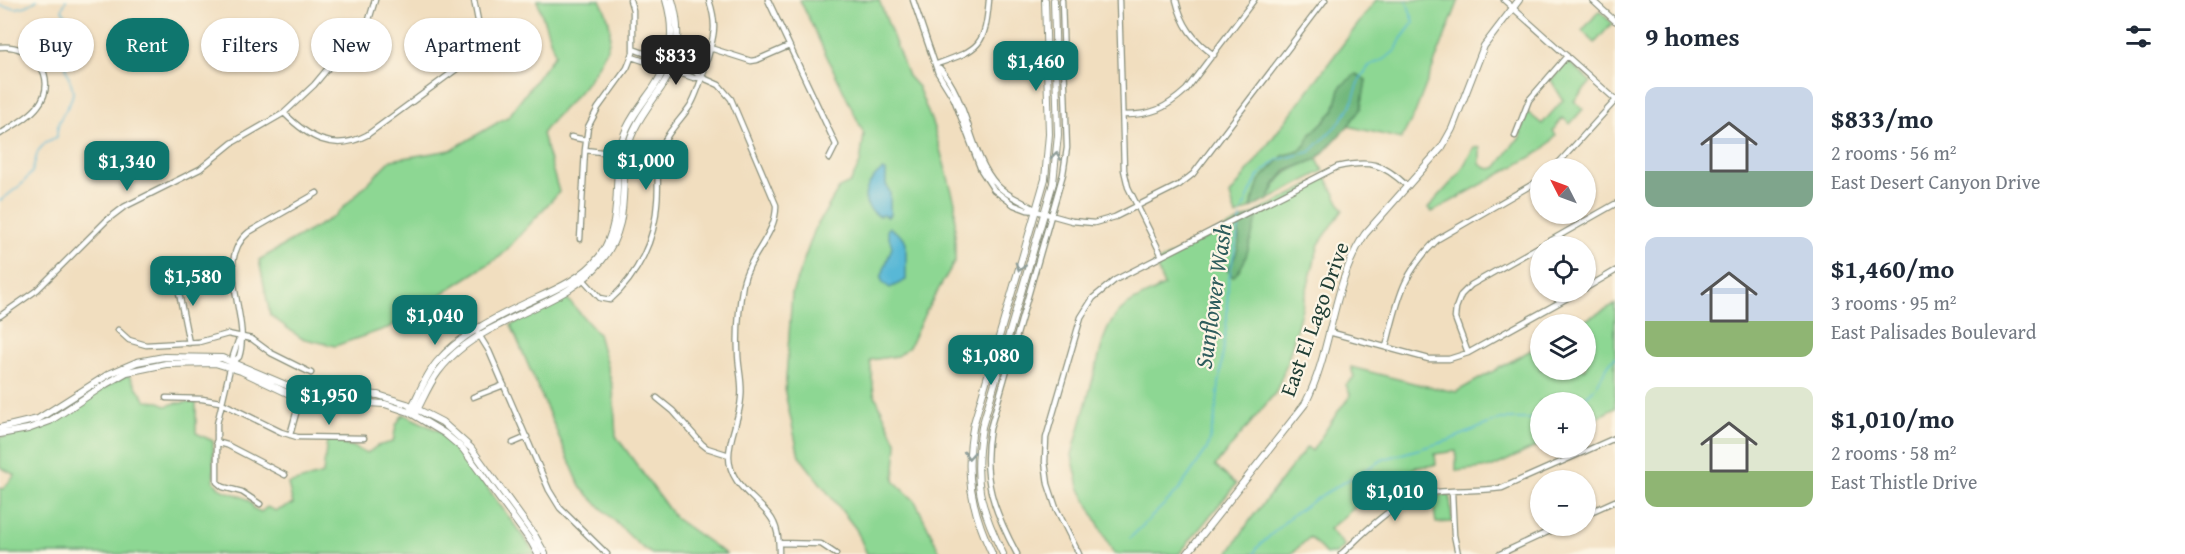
<!DOCTYPE html>
<meta charset="utf-8">
<style>
:root{--surface:#fff;--page:#f6f6f7;--text:#1f2937;--muted:#747a83;--accent:#0f766e}
body{margin:0;font-family:"Gentium Book Plus",serif;background:var(--page);color:var(--text);height:100vh;display:flex;flex-direction:column;font-size:22px;white-space:nowrap}
*{box-sizing:border-box;margin:0}
p{font-size:20px;color:var(--muted)}
.icon{flex:none;width:33px;height:33px;fill:none;stroke:currentColor;stroke-width:2;stroke-linecap:round;stroke-linejoin:round}
.map{position:relative;flex:1;overflow:hidden}
.side{display:flex;flex-direction:column;background:var(--surface);width:570px}
.side>*{flex:none}
.hud{position:absolute;left:18px;top:18px;width:570px;height:54px;display:flex;gap:12px}
.needle{width:39px;rotate:312deg}
.controls{position:absolute;left:1530px;top:158px;display:grid;gap:12px}
.controls a{display:grid;place-items:center;width:66px;height:66px;border-radius:50%;background:var(--surface);box-shadow:0 2px 4px #0004;font-size:30px}
.price{position:absolute;translate:-50% -51px;padding:0 14px;border-radius:12px;background:var(--accent);color:#fff;font-size:20px;line-height:39px;filter:drop-shadow(0 2px 3px #0008)}
.price::after{content:'';position:absolute;left:50%;top:36px;width:18px;height:14px;margin-left:-9px;background:inherit;clip-path:polygon(0 0,100% 0,50% 100%)}
.price.current{background:#222;color:#fff}
ul{padding:0;list-style:none}
li{display:flex;align-items:center;gap:18px;height:150px;padding:0 30px}
li span{display:grid;place-items:center;flex:none;width:168px;height:120px;border-radius:12px;color:#555}
li>.icon{margin-inline-start:auto}
span .icon{width:72px;height:72px;fill:#fffc;stroke-width:1}
li b{font-size:26px}
h2{display:flex;justify-content:space-between;align-items:center;height:72px;padding:0 30px;font-size:26px}
.chip{padding:0 21px;border-radius:27px;background:var(--surface);box-shadow:0 2px 4px #0004;font-size:21px;line-height:54px}
.chip.current{background:var(--accent);color:#fff}
main{display:flex;flex:1;min-height:0}
.map>svg:first-child{display:block}
</style>
<main>
<div class="map">
<svg width="1615" height="554" viewBox="0 0 1615 554">
<rect width="100%" height="100%" fill="#fcf5e5"/>
<filter id="ink" filterUnits="userSpaceOnUse"><feTurbulence type="fractalNoise" baseFrequency=".0167" numOctaves="2"/><feDisplacementMap in="SourceGraphic" scale="12" xChannelSelector="R" yChannelSelector="G"/><feConvolveMatrix kernelMatrix="1 2 1 2 8 2 1 2 1" color-interpolation-filters="sRGB"/></filter>
<filter id="wash" filterUnits="userSpaceOnUse"><feTurbulence type="fractalNoise" baseFrequency=".008" numOctaves="4" result="noise"/><feDisplacementMap in="SourceGraphic" scale="24" xChannelSelector="R" yChannelSelector="G"/><feGaussianBlur stdDeviation="1.35" result="paint"/><feColorMatrix in="noise" values="0 0 0 0 0 0 0 0 0 0 0 0 0 0 0 0 0 1.4 0 .05"/><feComposite in="paint" operator="in"/></filter>
<g filter="url(#wash)">
<rect width="100%" height="100%" fill="#f1debf"/>
<path fill="#8dd793" stroke="#568a64" stroke-width="1.5" d="M537 0H600C605 10 610 20 610 31 611 54 585 86 570 102 559 114 551 120 542 134L559 192 501 256 390 327 335 346 301 338 270 315 259 260 335 216 391 160 451 150 509 116 555 54Z
M800 0H879L908 76 918 87 933 125 955 202V261L926 311 909 347 897 356 870 360 874 393 897 444 894 481 915 501 941 554H867L856 529 799 456 785 393 792 293 815 229 839 188 850 183 860 163 864 134Z
M1376 0H1459L1415 113 1401 139 1348 126 1361 108 1366 80 1341 86 1334 111 1311 134 1306 144 1299 151 1283 156 1253 198 1251 208 1236 216 1230 195Z
M1599 11 1612 23 1595 43 1582 31Z
M1566 63H1570L1591 82 1574 101 1583 109 1570 124 1563 118 1553 130 1556 136 1542 151 1432 212 1428 208 1459 174 1474 147 1480 148V164C1486 169 1490 170 1497 167L1515 142 1521 138V130L1527 112 1542 124 1563 100 1551 80Z
M1317 159 1323 171 1268 200C1281 171 1289 170 1317 159Z
M1326 177 1343 210 1319 244 1288 360 1276 392 1215 466 1236 484 1179 554H1114L1079 487 1072 455 1104 338C1117 303 1133 302 1164 286L1155 263 1238 222C1241 242 1240 252 1227 269L1232 276 1244 262 1254 222 1261 210Z
M565 296 598 334 613 388 616 436 675 518 726 554H652L639 545 581 488 511 325Z
M1615 304V408L1586 423V402H1540V445L1493 467 1456 471V451L1435 454 1436 465 1416 467 1378 488 1329 529 1345 546 1336 554H1326L1310 537 1291 554H1228L1251 519 1307 447 1312 451 1341 407 1349 399 1350 394 1346 385 1354 377 1351 367 1421 385 1456 392 1540 345V369H1586V324H1578Z
M128 374 146 401 160 402 166 406 176 403 196 402V433L213 441 214 481C223 498 248 490 254 509L261 512 267 507 276 511 293 504 288 484 323 474 327 440H346V446H352L365 453 369 452 377 446 393 442 396 425 403 414 439 431 456 445 536 554H0V488L3 489 15 475 0 467V437L25 432Z
M1448 495 1450 496 1452 522 1436 523 1432 497Z"/>
<path fill="#72b87d" stroke="#487a58" stroke-width="1.5" d="M1356 74 1366 80 1361 108 1348 126 1317 159 1286 171 1275 184 1268 200 1251 208 1259 181 1283 156 1299 151 1306 144 1311 134 1334 111 1341 86Z
M1261 210C1250 230 1250 262 1234 276H1232L1227 269C1240 252 1241 242 1238 222Z"/>
<path fill="#58b8d6" stroke="#3c7a85" stroke-width="1.5" d="M882 170 886 171V184L890 193V214L888 217 883 215 879 216C856 203 865 184 882 170Z
M889 227 904 238 906 243V280L890 288 883 283 881 278 892 247 887 231Z"/>
<g fill="none" stroke-linecap="round" stroke-linejoin="round">
<path stroke="#58b8d6" stroke-width="1.5" d="M0 6C15 9 25 9 37 0
M0 201 22 184 32 172 38 151 46 142 57 137C57 115 66 115 72 97 76 86 65 76 66 65 68 55 78 45 81 34L62 10 66 0
M1241 213 1258 176 1277 160 1310 152 1339 123 1351 106 1360 79 1369 66 1385 59 1396 50 1401 39 1414 22 1406 0
M1577 402C1602 390 1599 372 1615 357
M1130 538 1178 491 1207 449 1215 418 1227 319 1228 283 1241 218
M1254 554 1257 548 1291 516 1322 495 1384 459 1447 441 1500 419H1531L1540 416"/>
</g>
</g>
<g filter="url(#ink)">
<g fill="none" stroke-linecap="round" stroke-linejoin="round">
<defs>
<path id="street" d="M768 0 836 145 829 159
M913 0 938 73 954 99 981 170 994 190 1014 205 1027 210 1036 211 1072 221 1094 223 1115 217 1179 185 1193 174 1325 0
M1119 0 1124 170 1128 187 1162 256
M1176 0C1182 25 1193 40 1214 55
M1504 0 1615 99
M1592 0 1615 21
M0 47C32 43 60 77 38 106 29 118 12 126 0 134
M710 48 751 61 757 60 789 46
M633 49 695 72 701 77 719 85 731 99 776 205C777 234 749 255 743 284 739 306 737 330 738 352 738 368 743 382 741 398 740 417 729 437 729 456 729 484 754 496 769 515 778 526 779 540 779 554
M632 57 694 78 701 77
M937 64C980 49 985 46 989 0
M938 66C970 101 968 153 997 185 1008 197 1023 201 1036 210
M284 113C308 137 333 153 367 135L469 60 477 46 480 31 474 0
M1123 115C1152 115 1165 109 1186 90L1254 0
M1515 136 1529 100 1567 56
M571 137 586 140
M585 150 626 155
M1554 168 1615 101
M580 239 585 150 588 127 598 108 627 68 633 53V10L630 0
M1541 246 1615 204
M582 278 600 298 610 300C638 275 655 240 657 203 659 186 656 168 660 152 665 134 680 121 690 106 698 94 714 41 714 27 714 17 712 9 709 0
M172 283 179 293 189 343
M1586 288 1615 271
M0 316 37 290 107 220 124 207 200 169 232 143 284 113 314 85 339 55 358 38 368 23 375 0
M118 330 129 340 146 345 199 342 228 334 252 339 271 353 311 373
M476 330 489 351 549 490 560 508 607 554
M1329 332 1429 359H1449L1468 353 1580 291
M242 337 238 341 233 356 217 424V482L223 487 242 492 260 504
M1386 347C1398 301 1401 274 1438 239L1540 180
M1468 353 1455 318 1456 308 1461 295 1471 285 1540 246
M233 362 239 357C252 317 212 262 249 232L317 193
M473 397 504 385
M166 398 202 399 220 402 281 432 297 437 364 438
M657 398 673 411 702 444 707 448 729 455
M290 435 300 399
M216 442 227 445 285 475
M513 443 527 437
M1452 492 1454 535 1458 554
M1586 514 1615 501
M779 543 821 544 836 554
M1017 554C994 511 981 478 990 429L1063 174 1067 148 1062 0
M1079 554 1056 508 1048 484 1045 462 1046 438 1081 317 1093 298 1115 280 1337 167C1370 160 1383 163 1407 186
M1341 554C1369 529 1397 496 1437 492 1459 490 1480 491 1502 488L1615 438
M1500 554 1563 525"/>
<path id="secondary" d="M411 409C419 393 426 375 437 362 459 336 494 318 524 304 550 292 582 280 600 256 628 216 608 169 627 128 634 113 645 100 654 87 672 60 675 30 666 0
M416 412C423 399 429 384 438 372 453 352 476 336 499 325 535 305 576 294 602 260 637 216 613 174 634 130 641 115 652 101 661 88 679 62 681 29 672 0
M0 428 38 419 109 374 137 362 164 357 222 358 300 391 378 395 407 404 442 422 471 448 535 536 545 554
M0 434 28 429 50 421 106 384 127 372 166 364 215 363 241 371 300 399 385 404 409 412 444 433 463 449 532 543 538 554
M992 554C971 509 964 473 974 423L1045 179 1049 134 1045 0
M1003 554C979 505 973 481 982 427L1053 183 1058 135 1054 0
M1187 554 1305 404C1333 350 1331 285 1365 234L1442 147 1452 129 1484 46 1519 0"/>
</defs>
<use href="#street" stroke="#888e7a" stroke-width="7"/>
<use href="#secondary" stroke="#888e7a" stroke-width="8"/>
<use href="#street" stroke="#fff" stroke-width="4.5"/>
<use href="#secondary" stroke="#fff" stroke-width="6"/>
</g>
<defs><path id="oneway-chevron" d="M-2-3.5L2.5 0L-2 3.5" fill="none" stroke-width="1.6" stroke-linecap="round" stroke-linejoin="round" transform="scale(1.5)"/></defs>
<g stroke="#8f9e9a">
<use href="#oneway-chevron" transform="translate(1056 156) rotate(-84)"/>
<use href="#oneway-chevron" transform="translate(1020 267) rotate(106)"/>
<use href="#oneway-chevron" transform="translate(969 455) rotate(94)"/>
</g>
</g>
<g text-anchor="middle" dominant-baseline="central" stroke-width="4.5" stroke-linejoin="round" paint-order="stroke">
<g font-size="22" fill="#1f3d34" stroke="#fcf5e5">
<text transform="translate(1314 319) rotate(-70)">East El Lago Drive</text>
</g>
<g font-size="24" font-style="italic" fill="#2d5c5c" stroke="#fcf5e5">
<text transform="translate(1213 296) rotate(-82)">Sunflower Wash</text>
</g>
</g>
</svg>
<div class="controls">
<a><svg class="needle" viewBox="-14 -14 28 28"><path d="M0-13l5 13h-10z" fill="#e53935"/><path d="M0 13l5-13h-10z" fill="#747a83"/></svg></a>
<a><svg class="icon" aria-label="locate" viewBox="0 0 24 24"><circle cx="12" cy="12" r="6"/><path d="M12 2v4M12 18v4M2 12h4M18 12h4"/></svg></a>
<a><svg class="icon" aria-label="layers" viewBox="0 0 24 24"><path d="M12 4l9 5-9 5-9-5zM3 14l9 5 9-5"/></svg></a>
<a>+</a>
<a>−</a>
</div>
<b class="price current" style="left:676px;top:86px">$833</b>
<b class="price" style="left:1036px;top:92px">$1,460</b>
<b class="price" style="left:646px;top:191px">$1,000</b>
<b class="price" style="left:127px;top:192px">$1,340</b>
<b class="price" style="left:193px;top:307px">$1,580</b>
<b class="price" style="left:435px;top:346px">$1,040</b>
<b class="price" style="left:991px;top:386px">$1,080</b>
<b class="price" style="left:329px;top:426px">$1,950</b>
<b class="price" style="left:1395px;top:522px">$1,010</b>
<div class="hud">
<a class="chip">Buy</a>
<a class="chip current">Rent</a>
<a class="chip">Filters</a>
<a class="chip">New</a>
<a class="chip">Apartment</a>
</div>
</div>
<section class="side">
<h2>9 homes<svg class="icon" aria-label="filters" viewBox="0 0 24 24"><path d="M4 7h16M4 17h16"/><circle cx="9" cy="7" r="2"/><circle cx="15" cy="17" r="2"/></svg></h2>
<ul>
<li><span style="background:linear-gradient(#c9d6e8 70%,#7fa58c 0)"><svg class="icon" aria-label="home" viewBox="0 0 24 24"><path d="M3 11l9-7 9 7M6 9v11h12V9"/></svg></span><div><b>$833/mo</b><p>2 rooms · 56 m²</p><p>East Desert Canyon Drive</p></div></li>
<li><span style="background:linear-gradient(#c9d6e8 70%,#8fb573 0)"><svg class="icon" aria-label="home" viewBox="0 0 24 24"><path d="M3 11l9-7 9 7M6 9v11h12V9"/></svg></span><div><b>$1,460/mo</b><p>3 rooms · 95 m²</p><p>East Palisades Boulevard</p></div></li>
<li><span style="background:linear-gradient(#dfe7d0 70%,#8fb573 0)"><svg class="icon" aria-label="home" viewBox="0 0 24 24"><path d="M3 11l9-7 9 7M6 9v11h12V9"/></svg></span><div><b>$1,010/mo</b><p>2 rooms · 58 m²</p><p>East Thistle Drive</p></div></li>
</ul>
</section>
</main>
